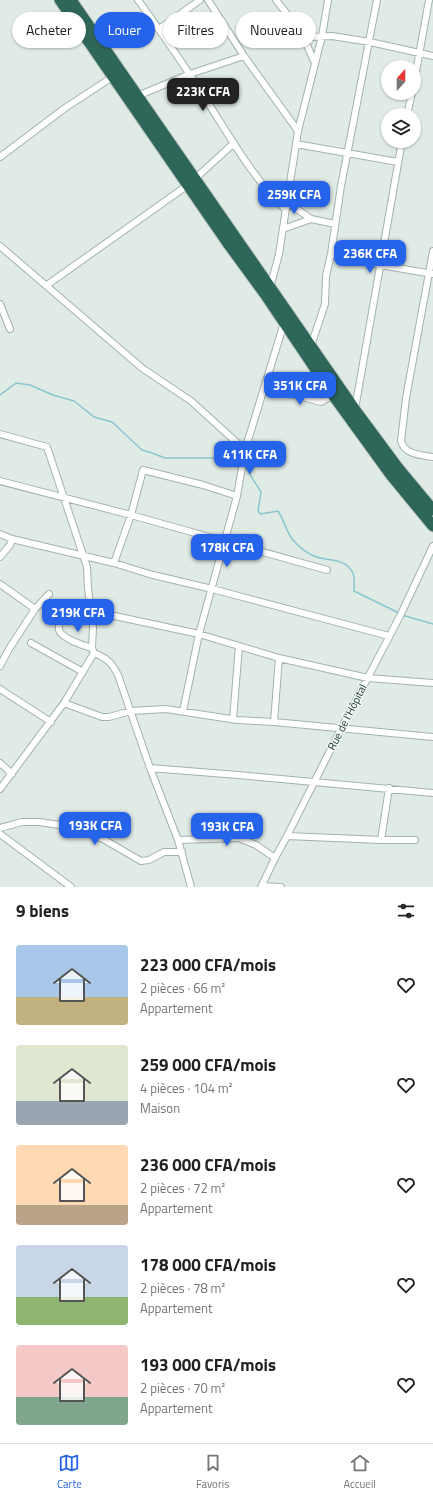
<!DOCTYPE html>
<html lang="fr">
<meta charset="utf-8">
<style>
:root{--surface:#fff;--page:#f6f6f6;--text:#222;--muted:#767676;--line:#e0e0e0;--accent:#2563eb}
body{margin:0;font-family:"Titillium Web",sans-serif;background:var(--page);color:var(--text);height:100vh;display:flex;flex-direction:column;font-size:15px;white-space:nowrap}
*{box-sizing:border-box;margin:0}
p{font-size:13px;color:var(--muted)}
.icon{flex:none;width:22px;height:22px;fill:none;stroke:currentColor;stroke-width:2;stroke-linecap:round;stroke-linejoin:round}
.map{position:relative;height:887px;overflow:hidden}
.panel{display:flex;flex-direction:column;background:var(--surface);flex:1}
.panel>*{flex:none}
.guide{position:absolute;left:12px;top:12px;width:409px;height:36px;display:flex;gap:8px}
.needle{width:26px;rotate:21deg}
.fabs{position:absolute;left:381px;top:60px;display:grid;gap:8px}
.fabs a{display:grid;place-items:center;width:40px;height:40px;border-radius:50%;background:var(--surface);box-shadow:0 1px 3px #0004;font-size:20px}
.price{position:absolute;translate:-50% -34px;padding:0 9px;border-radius:8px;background:var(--accent);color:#fff;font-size:13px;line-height:26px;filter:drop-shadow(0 1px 2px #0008)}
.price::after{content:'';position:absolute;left:50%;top:24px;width:12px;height:9px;margin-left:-6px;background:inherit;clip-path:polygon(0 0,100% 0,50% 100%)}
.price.active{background:#222;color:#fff}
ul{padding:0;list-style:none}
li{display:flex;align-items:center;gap:12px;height:100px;padding:0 16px}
li span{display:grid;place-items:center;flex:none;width:112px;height:80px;border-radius:4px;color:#555}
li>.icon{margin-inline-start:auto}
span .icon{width:48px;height:48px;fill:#fffc;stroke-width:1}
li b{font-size:17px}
h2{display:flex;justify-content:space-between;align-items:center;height:48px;padding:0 16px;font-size:17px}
.tag{padding:0 14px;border-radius:18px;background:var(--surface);box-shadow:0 1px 3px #0004;font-size:14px;line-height:36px}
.tag.active{background:var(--accent);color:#fff}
.tabs{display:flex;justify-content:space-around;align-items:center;height:56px;border-top:1px solid var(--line);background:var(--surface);font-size:11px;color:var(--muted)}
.tabs a{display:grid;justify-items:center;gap:2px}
.tabs .active{color:var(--accent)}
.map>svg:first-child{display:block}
</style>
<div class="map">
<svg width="433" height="887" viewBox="0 0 433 887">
<rect width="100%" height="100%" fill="#e0ebe6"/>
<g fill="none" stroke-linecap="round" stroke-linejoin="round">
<path stroke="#89c6cf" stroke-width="1.5" d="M0 395 16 383 30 385 53 395 74 401 94 417 112 422 142 450 152 453 165 458H213L226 461H240
M244 465 261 492 258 511 261 514 278 511C285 521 286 533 294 541 299 547 307 553 314 556 328 562 345 557 353 573 355 578 354 586 354 591L399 613
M402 615 433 624"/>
<defs>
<path id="street" d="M138 0C161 32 184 65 205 98 230 137 252 177 285 209
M208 0 244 56 298 131
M276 0 301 32 311 37 332 36 370 42 433 56
M159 29 200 0
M301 32 315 63
M414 83 429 0
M135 97 190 74 244 56
M407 115 412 93
M296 144 398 162
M0 157 65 108 114 76
M287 202 311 219 335 224
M283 229 311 219
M0 246 142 368 191 401 245 450
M433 251 406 398 401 441C405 455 421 455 433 457
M331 254 380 265 433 274
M47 285 188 185 233 144
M270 288 279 254 298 131 322 36 328 0
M0 304 10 329
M311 346 325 304 326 276 331 254 341 186 377 0
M264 387 321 402 333 395
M355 409 402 141
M0 434 47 447 87 567 88 588 93 628 92 648 94 653C107 658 112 663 118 675L150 768 178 840 191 887
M0 481 131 515 327 570
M0 534 12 539 114 563 149 574 212 589 389 636
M0 557 10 545 12 539
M114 563 131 515 143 470 203 485 237 496
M0 584 35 609 49 594
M92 617 105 614 110 615 199 634 279 658 368 678 433 683
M62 618C60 622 58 626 59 630 61 638 84 646 92 648
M31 643 83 672
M0 666 9 649 35 609
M0 689 51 722
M64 703 102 717H109L131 711 166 709 237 720 274 722 433 737
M183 711 199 634 237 496 245 450 284 323
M233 719 239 646
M274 722 279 658
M0 763 12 774
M150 768 238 775 433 793
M0 789 64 703 94 653
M0 828 22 822H39L73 827 103 839 141 861 149 860 164 852H182
M0 834 71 887
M287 836 381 840H415
M178 840 239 838 256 845 275 858
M381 840 389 788
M262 886 281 887
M261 887 275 858 287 836 341 729 400 616 433 546"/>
<path id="highway" d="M60 0 227 242 265 294 333 395 391 475 433 526
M71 0 355 410 398 468 433 510"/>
</defs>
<use href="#street" stroke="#a3b2ad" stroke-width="8"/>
<use href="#highway" stroke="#c1c8c6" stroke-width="13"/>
<use href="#street" stroke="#fff" stroke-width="6"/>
<use href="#highway" stroke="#2e6659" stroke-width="11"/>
</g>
<g text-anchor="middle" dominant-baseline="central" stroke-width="3" stroke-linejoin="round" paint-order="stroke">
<g font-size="11" fill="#213a33" stroke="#f0f7f4">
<text transform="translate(347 717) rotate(-63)">Rue de l'Hôpital</text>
</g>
</g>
</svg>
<div class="fabs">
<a><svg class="needle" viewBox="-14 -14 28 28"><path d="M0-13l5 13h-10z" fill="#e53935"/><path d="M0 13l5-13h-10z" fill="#767676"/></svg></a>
<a><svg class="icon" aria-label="layers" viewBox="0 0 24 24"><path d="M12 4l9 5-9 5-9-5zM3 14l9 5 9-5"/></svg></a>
</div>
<b class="price active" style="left:203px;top:112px">223K CFA</b>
<b class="price" style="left:294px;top:215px">259K CFA</b>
<b class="price" style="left:370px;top:274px">236K CFA</b>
<b class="price" style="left:300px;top:406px">351K CFA</b>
<b class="price" style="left:250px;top:475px">411K CFA</b>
<b class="price" style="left:227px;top:568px">178K CFA</b>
<b class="price" style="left:78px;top:633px">219K CFA</b>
<b class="price" style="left:95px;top:846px">193K CFA</b>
<b class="price" style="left:227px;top:847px">193K CFA</b>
<div class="guide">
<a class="tag">Acheter</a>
<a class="tag active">Louer</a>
<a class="tag">Filtres</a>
<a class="tag">Nouveau</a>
</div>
</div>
<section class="panel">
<h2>9 biens<svg class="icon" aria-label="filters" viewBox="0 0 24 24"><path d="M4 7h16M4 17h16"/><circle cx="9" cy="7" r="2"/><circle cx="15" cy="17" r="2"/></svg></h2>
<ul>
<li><span style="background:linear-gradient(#a9c7e8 65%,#c2b280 0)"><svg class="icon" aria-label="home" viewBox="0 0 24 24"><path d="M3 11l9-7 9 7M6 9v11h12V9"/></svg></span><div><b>223 000 CFA/mois</b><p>2 pièces · 66 m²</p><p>Appartement</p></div><svg class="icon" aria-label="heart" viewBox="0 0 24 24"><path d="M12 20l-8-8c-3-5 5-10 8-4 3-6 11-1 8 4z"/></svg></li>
<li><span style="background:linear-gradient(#dfe7d0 70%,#9aa5b1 0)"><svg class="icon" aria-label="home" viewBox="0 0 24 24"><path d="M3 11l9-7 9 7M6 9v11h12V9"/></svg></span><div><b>259 000 CFA/mois</b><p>4 pièces · 104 m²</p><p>Maison</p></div><svg class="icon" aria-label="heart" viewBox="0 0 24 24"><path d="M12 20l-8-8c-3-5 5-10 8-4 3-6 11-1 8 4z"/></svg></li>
<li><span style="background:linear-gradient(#ffd9b3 75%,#b9a48a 0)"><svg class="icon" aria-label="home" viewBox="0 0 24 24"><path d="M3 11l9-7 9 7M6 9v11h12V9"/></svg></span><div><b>236 000 CFA/mois</b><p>2 pièces · 72 m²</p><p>Appartement</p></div><svg class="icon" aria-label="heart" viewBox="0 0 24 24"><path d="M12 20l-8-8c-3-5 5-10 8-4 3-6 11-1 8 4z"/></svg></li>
<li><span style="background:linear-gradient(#c9d6e8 65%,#8fb573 0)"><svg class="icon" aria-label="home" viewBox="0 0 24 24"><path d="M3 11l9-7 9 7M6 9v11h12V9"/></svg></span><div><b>178 000 CFA/mois</b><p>2 pièces · 78 m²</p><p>Appartement</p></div><svg class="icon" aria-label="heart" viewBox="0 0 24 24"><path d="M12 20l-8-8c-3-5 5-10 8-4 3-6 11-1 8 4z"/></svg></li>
<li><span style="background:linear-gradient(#f6c9c9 65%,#7fa58c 0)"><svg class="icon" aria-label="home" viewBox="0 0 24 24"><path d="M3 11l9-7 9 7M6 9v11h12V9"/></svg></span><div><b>193 000 CFA/mois</b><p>2 pièces · 70 m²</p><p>Appartement</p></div><svg class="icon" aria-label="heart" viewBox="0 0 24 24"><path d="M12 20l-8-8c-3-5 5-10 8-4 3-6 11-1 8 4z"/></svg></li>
</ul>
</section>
<nav class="tabs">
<a class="active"><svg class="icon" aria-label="map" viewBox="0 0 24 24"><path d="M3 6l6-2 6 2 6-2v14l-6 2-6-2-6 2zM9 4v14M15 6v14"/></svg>Carte</a>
<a><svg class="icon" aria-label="saved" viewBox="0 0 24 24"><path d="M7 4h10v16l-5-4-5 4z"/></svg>Favoris</a>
<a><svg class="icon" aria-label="home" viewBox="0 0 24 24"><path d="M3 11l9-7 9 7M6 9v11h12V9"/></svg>Accueil</a>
</nav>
